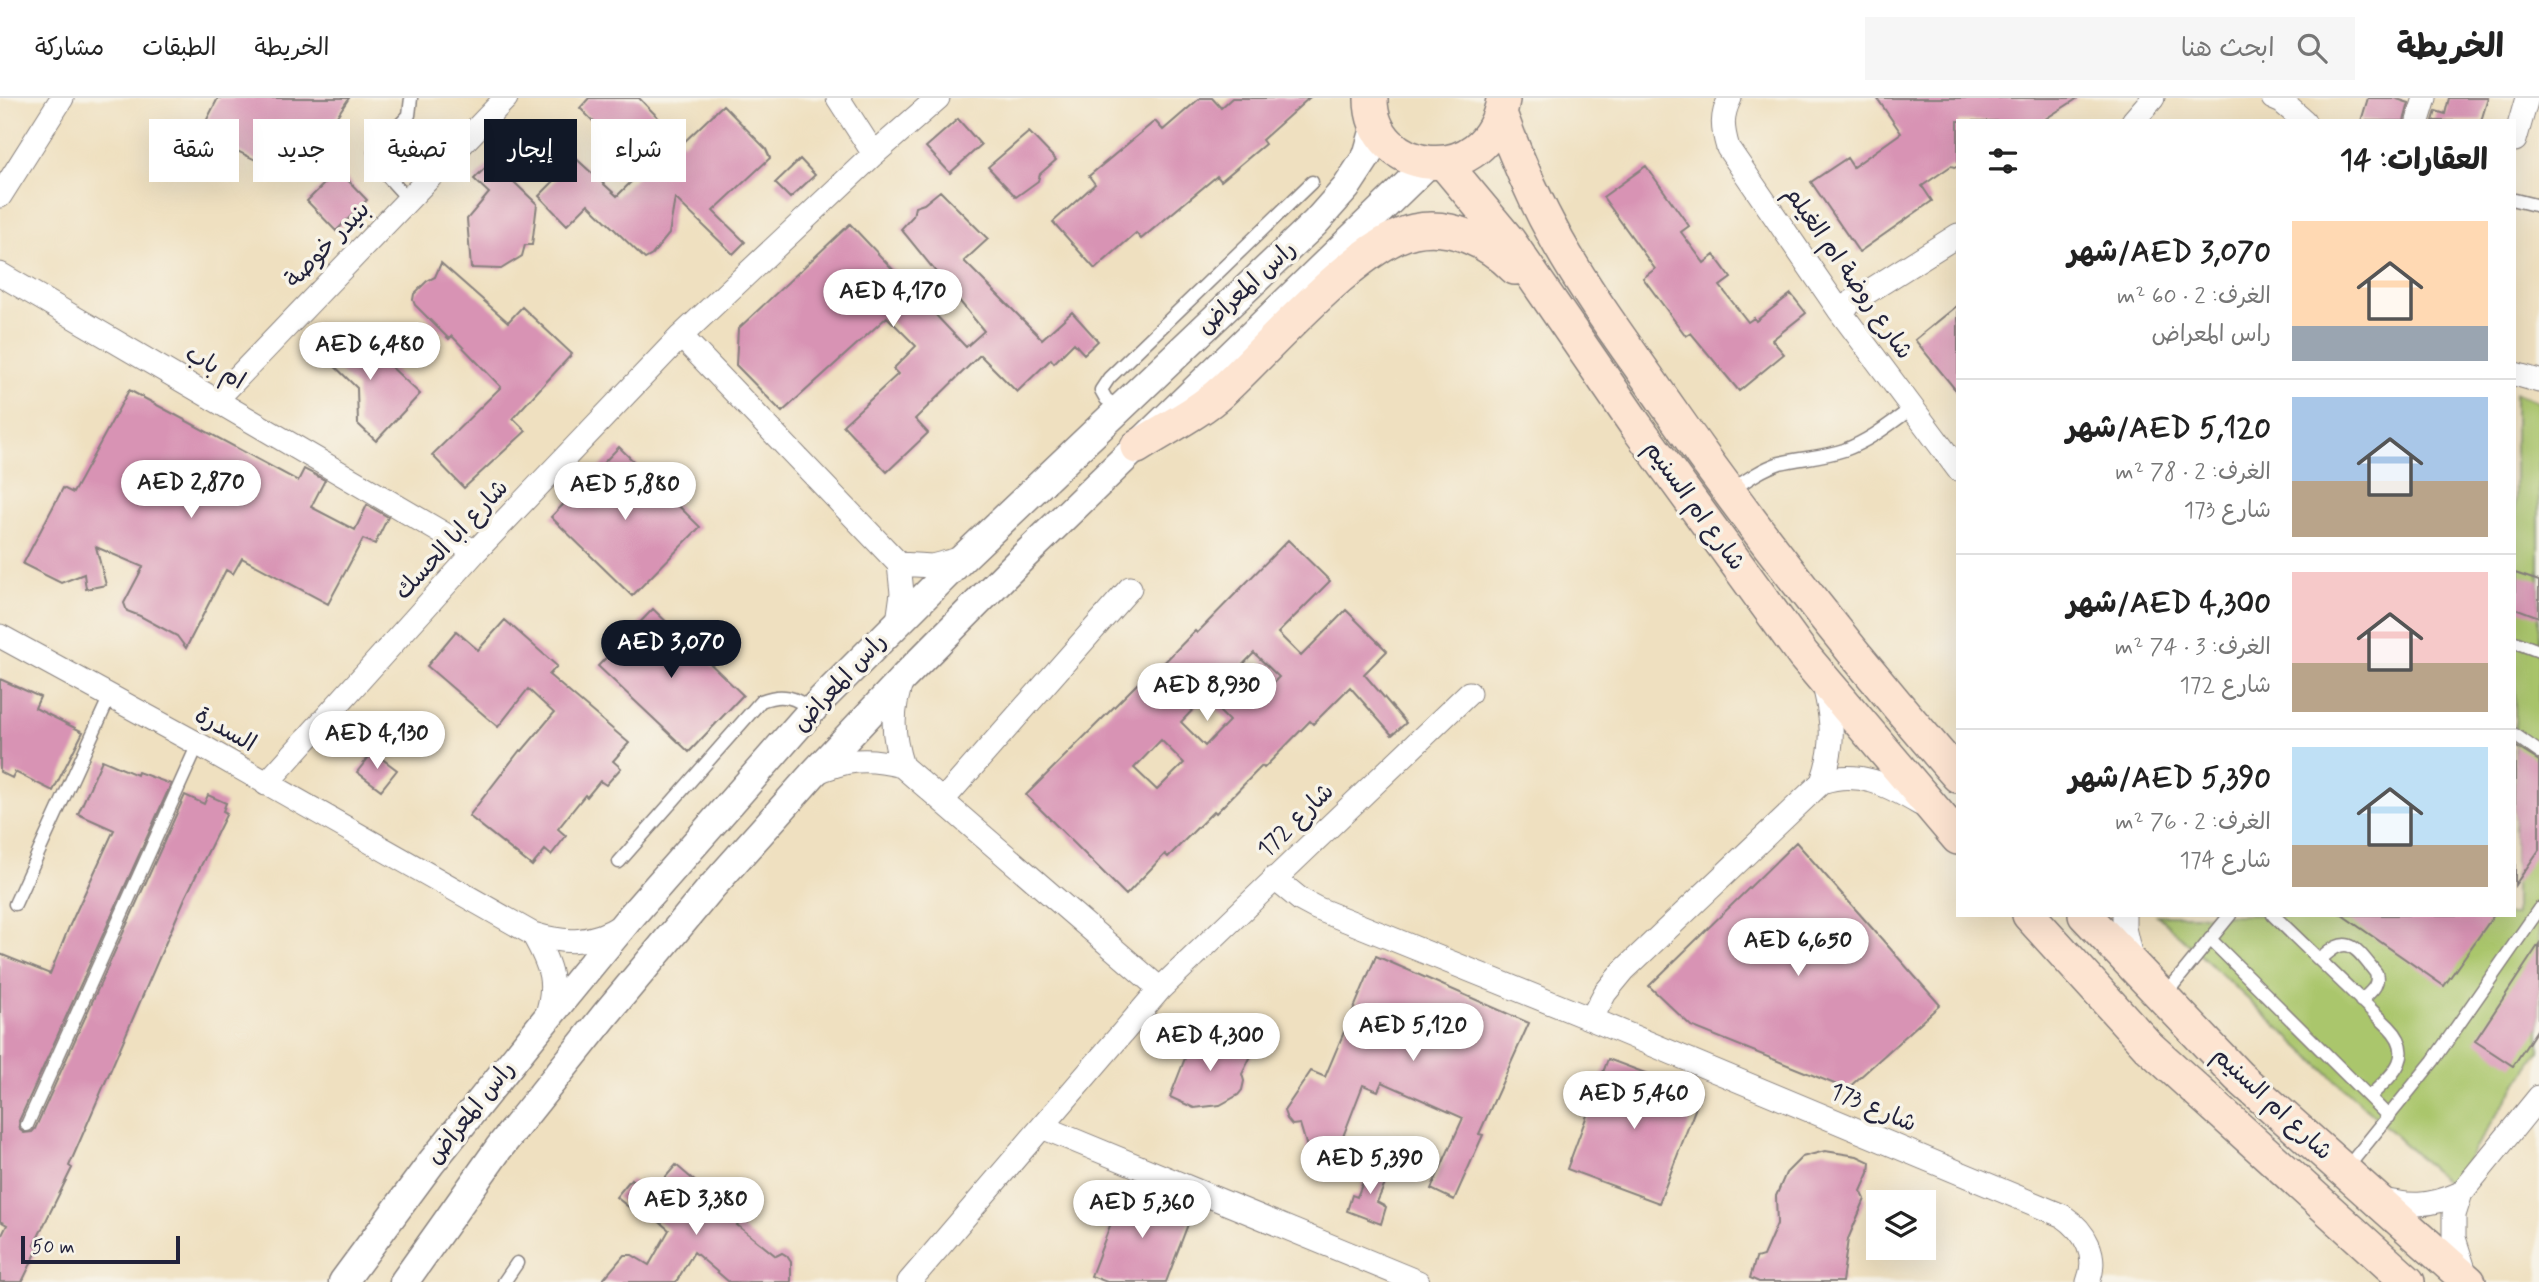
<!DOCTYPE html>
<html lang="ar">
<meta charset="utf-8">
<style>
:root{--surface:#fff;--page:#f6f6f6;--text:#222;--muted:#767676;--line:#e0e0e0;--accent:#111827}
body{margin:0;font-family:Mynerve,"Playpen Sans Arabic",sans-serif;background:var(--page);color:var(--text);direction:rtl;height:100vh;display:flex;flex-direction:column;font-size:26px;white-space:nowrap}
*{box-sizing:border-box;margin:0}
p{font-size:23px;color:var(--muted)}
.icon{flex:none;width:38px;height:38px;fill:none;stroke:currentColor;stroke-width:2;stroke-linecap:round;stroke-linejoin:round}
.map{position:relative;flex:1;overflow:hidden;direction:ltr}
.drawer{position:absolute;left:1956px;top:21px;width:560px;height:798px;display:flex;flex-direction:column;background:var(--surface);border-radius:0px;box-shadow:0 7px 28px #0002;direction:rtl}
.drawer>*{flex:none}
.banner{position:absolute;left:21px;top:21px;width:665px;height:63px;direction:rtl;display:flex;gap:14px}
.buttons{position:absolute;left:1866px;top:1092px;display:grid;gap:14px}
.buttons a{display:grid;place-items:center;width:70px;height:70px;border-radius:0px;background:var(--surface);box-shadow:0 7px 28px #0002;font-size:35px}
.scale{position:absolute;left:21px;bottom:18px;width:159px;box-sizing:border-box;padding-left:7px;border:4px solid #22223b;border-top:0;font-size:19px;line-height:24px;white-space:nowrap;color:#22223b;-webkit-text-stroke:5px #f7f3e8;paint-order:stroke}
.price{position:absolute;translate:-50% -60px;padding:0 16px;border-radius:24px;background:#fff;color:#222;font-size:23px;line-height:46px;filter:drop-shadow(0 2px 4px #0008)}
.price::after{content:'';position:absolute;left:50%;top:42px;width:21px;height:16px;margin-left:-10px;background:inherit;clip-path:polygon(0 0,100% 0,50% 100%)}
.price.on{background:var(--accent);color:#fff}
ul{padding:0;list-style:none}
li{display:flex;align-items:center;gap:21px;height:175px;padding:0 28px}
li+li{border-top:2px solid var(--line)}
li span{display:grid;place-items:center;flex:none;width:196px;height:140px;border-radius:0px;color:#555}
li>.icon{margin-inline-start:auto}
span .icon{width:84px;height:84px;fill:#fffc;stroke-width:1}
li b{font-size:30px}
h2{display:flex;justify-content:space-between;align-items:center;height:84px;padding:0 28px;font-size:30px}
.chip{padding:0 24px;border-radius:0px;background:var(--surface);box-shadow:0 7px 28px #0002;font-size:24px;line-height:63px}
.chip.on{background:var(--accent);color:#fff}
header{display:flex;align-items:center;gap:42px;box-sizing:border-box;height:98px;padding:0 35px;background:var(--surface);border-bottom:2px solid var(--line)}
header strong{font-size:33px}
nav{display:flex;gap:38px;margin-inline-start:auto;font-size:24px}
.search{width:490px;height:63px;background:var(--page);display:flex;align-items:center;gap:18px;box-sizing:border-box;padding:0 24px;border-radius:0px;color:var(--muted);font-size:26px}
.map>svg:first-child{display:block}
</style>
<header>
<strong>الخريطة</strong>
<div class="search"><svg class="icon" aria-label="search" viewBox="0 0 24 24"><circle cx="10" cy="10" r="6"/><path d="M15 15l6 6"/></svg>ابحث هنا</div>
<nav><a>الخريطة</a><a>الطبقات</a><a>مشاركة</a></nav>
</header>
<div class="map">
<svg width="2539" height="1184" viewBox="0 0 2539 1184">
<rect width="100%" height="100%" fill="#f7f3e8"/>
<filter id="ink" filterUnits="userSpaceOnUse"><feTurbulence type="fractalNoise" baseFrequency=".0143" numOctaves="2"/><feDisplacementMap in="SourceGraphic" scale="14" xChannelSelector="R" yChannelSelector="G"/><feConvolveMatrix kernelMatrix="1 2 1 2 8 2 1 2 1" color-interpolation-filters="sRGB"/></filter>
<filter id="wash" filterUnits="userSpaceOnUse"><feTurbulence type="fractalNoise" baseFrequency=".00686" numOctaves="4" result="noise"/><feDisplacementMap in="SourceGraphic" scale="28" xChannelSelector="R" yChannelSelector="G"/><feGaussianBlur stdDeviation="1.57" result="paint"/><feColorMatrix in="noise" values="0 0 0 0 0 0 0 0 0 0 0 0 0 0 0 0 0 1.4 0 .05"/><feComposite in="paint" operator="in"/></filter>
<g filter="url(#wash)">
<rect width="100%" height="100%" fill="#efe0c0"/>
<path fill="#aac66c" stroke="#667454" stroke-width="2" d="M2515 295 2539 304V953L2450 1088 2157 817H2515Z"/>
<g id="blocks">
<path fill="#d893b4" fill-rule="evenodd" d="M218 0H349L295 81 200 35Z
M589 0H639L683 45 723 7 766 51 770 60 713 113 745 144 733 156 675 100 669 136 652 157 645 161 588 106 567 127 539 98 560 77 555 72 571 56 617 98 642 73 580 10Z
M1200 0H1212L1221 10 1232 0H1309L1262 42 1265 46 1221 83 1217 78 1141 141 1136 135 1095 171 1053 124 1095 86 1089 78 1155 23 1163 32Z
M1877 0H2078L2042 23H1958V70L1951 68 1922 88 1932 103 1859 154 1811 84 1847 60 1853 69 1901 35Z
M2368 0H2394L2409 5 2404 23H2361Z
M2449 0H2488L2481 23H2433L2436 13 2445 16Z
M958 21 981 47 950 75 926 49Z
M1029 34 1056 62 1040 76 1038 83 1016 99 988 69Z
M800 61 815 77 790 100 775 85Z
M492 63 537 106 532 147H525L522 158 501 171 471 170 467 121 489 95 474 81Z
M1646 68 1689 128 1681 134 1704 165 1714 157 1731 180 1720 188 1748 224 1754 220 1756 223 1791 196 1806 215 1772 242 1784 256 1739 293 1691 235 1686 238 1643 180 1655 171 1603 99Z
M338 72 367 102 336 133 307 103Z
M940 93 988 141 964 163 1042 241 1072 214 1098 243 1084 256 1074 245 1054 265 1051 261 1017 294 980 257 915 321 928 335 887 374 843 327 898 276 893 271 916 248 887 219 782 314 736 267 738 231 850 126 966 249 984 233 901 131 913 118 915 109 924 106Z
M441 165 508 224 522 209 572 256 513 320 526 333 464 390 432 357 501 289 452 238 449 241 415 207 413 202 414 196 427 183 435 179Z
M1958 207V295L1915 242Z
M347 227 420 296 376 343 358 326 357 290 319 253Z
M129 292 298 383 304 371 325 382 311 409 355 432 367 407 388 419 375 446 363 441 328 506 242 460 233 476 226 472 186 550 177 538 140 518 127 513 124 505 143 469 96 449 106 487 86 491 84 476 61 485 23 466 63 390 73 395Z
M619 349 700 429 632 498 551 419Z
M1288 442 1330 483 1278 535 1301 558 1346 512 1387 553 1364 576 1406 625 1392 637 1350 589 1313 626 1310 623 1264 670 1262 668 1216 715 1214 713 1168 759 1165 756 1126 797 1026 697 1149 574 1152 577 1195 533 1197 535ZM1254 555 1279 579 1254 604 1230 580ZM1205 599 1229 623 1205 648 1181 624ZM1161 642 1184 665 1157 692 1134 670Z
M2515 475 2539 483V519L2515 510Z
M653 511 743 597 689 654 598 568Z
M505 522 557 568 549 577 629 645 613 663 621 670 606 687 600 683 587 699 585 697 558 731 566 738 551 757 545 752 532 768 469 718 520 652 522 653 554 615 528 591 498 629 427 568 456 533 478 552Z
M0 581 40 599 35 610 83 634 53 693 15 674 12 680 0 674Z
M2515 648 2539 663V752L2515 787Z
M373 654 397 672 381 692 357 674Z
M102 662 137 677 138 674 171 686 19 1023 20 1032 24 1035 32 1034 35 1031 185 697 204 706 208 697 226 705 223 713 227 715 185 800 69 1068 72 1070 34 1147 39 1149 22 1184H0V1141L7 1127 0 1123V856L50 876 69 829 114 732 78 716Z
M1796 744 1940 907 1847 991 1691 928 1649 888Z
M2342 817H2494L2444 888Z
M2539 846V929L2513 968 2475 943Z
M1376 858 1529 925 1479 1036 1483 1037 1454 1102 1431 1091 1463 1020 1382 984 1378 993 1363 987 1332 1067 1307 1055 1306 1046 1300 1026 1292 1027 1287 1021 1284 1013 1311 973 1325 979Z
M1196 932 1252 956 1242 976 1244 983 1242 992 1238 997 1220 1007 1194 1010 1170 999Z
M1608 961 1701 996 1659 1105 1567 1071Z
M1825 1053 1857 1058 1870 1064 1869 1075 1861 1093 1865 1101 1848 1141 1842 1184H1759L1750 1180 1756 1160 1763 1158 1777 1126 1776 1098 1786 1075 1802 1059Z
M676 1067 711 1097 715 1093 731 1106 726 1113 739 1124 737 1127 776 1158 782 1155 787 1158 791 1164V1184H729L694 1154 676 1184H601L624 1157H632L649 1167 669 1132 644 1111 639 1117 616 1099 631 1081 650 1097Z
M1370 1067 1390 1075 1377 1104 1386 1109 1381 1126 1347 1113 1352 1097 1357 1099Z
M1125 1088 1193 1113 1166 1184H1107L1091 1178Z"/>
</g>
</g>
<g filter="url(#ink)">
<use href="#blocks" fill-opacity="0" stroke="#88817e" stroke-width="2"/>
<g fill="none" stroke-linecap="round" stroke-linejoin="round">
<defs>
<path id="service" d="M408 101 378 68 374 54 409 17 411 0
M2515 102 2539 108
M1120 310 1106 301 1101 292 1109 280 1312 84
M1729 394C1745 383 1761 371 1780 365 1801 360 1823 359 1844 352 1869 343 1890 326 1912 310
M2515 544 2539 553
M2515 637 2539 654
M619 764 761 603C781 595 796 598 811 613
M15 806 110 598
M2273 817 2389 929C2418 958 2390 979 2369 999
M2210 841 2389 1019
M2320 862C2348 834 2355 849 2376 875 2380 888 2370 894 2361 903
M2164 898 2230 817
M27 1027 198 646
M2346 1071 2433 963 2539 811
M504 1184 517 1165"/>
<path id="minor" d="M838 0 874 56
M1730 0C1721 18 1722 30 1728 50L1839 212 1958 371
M2273 0 2282 4 2304 23
M2133 23 2153 0
M2418 23 2425 0
M2515 42 2527 0
M0 98 62 0
M0 176 475 454
M1839 212 1958 137
M681 238 899 466 902 495 898 524
M2515 276 2539 283
M217 301 506 0
M899 466 932 468 963 460
M0 538 198 646 533 836C565 846 593 846 622 827
M902 668C892 637 891 613 902 583
M813 676C846 661 867 659 902 668L1160 891
M1822 684C1835 647 1833 625 1824 587
M266 686 475 454 681 238 874 56 938 0
M943 702 1130 490
M1274 780 1301 802 1316 810 1591 921 2063 1118C2085 1133 2099 1157 2088 1184
M2124 817V830L2132 864
M533 836C551 868 558 886 545 922
M1591 921 1605 895 1624 872 1822 684C1858 671 1890 688 1920 706
M1042 1029 1418 1184
M2376 1100C2409 1109 2429 1109 2461 1095
M2466 1178 2454 1140V1117L2461 1095 2539 999
M909 1184 1160 891 1469 595"/>
<path id="tertiary" d="M343 1184 431 1065 544 924 627 823 820 603 963 460 1315 125 1346 90 1367 58 1376 27
M404 1184 499 1050 606 916 711 790 813 676 904 579 1022 460 1429 65"/>
<path id="secondary" d="M1371 0C1370 77 1487 94 1503 2
M1501 18C1517 62 1535 103 1558 144 1589 199 1628 251 1664 303 1755 434 1853 558 1958 678
M1444 65 1509 143 1637 329 1803 557 1958 740
M1137 349C1163 332 1200 314 1222 293 1266 253 1359 144 1414 133 1451 125 1489 144 1515 170
M2029 817 2148 948 2408 1184
M2085 817 2238 978 2469 1184"/>
</defs>
<use href="#service" stroke="#88817e" stroke-width="15"/>
<use href="#minor" stroke="#88817e" stroke-width="25"/>
<use href="#tertiary" stroke="#88817e" stroke-width="31"/>
<use href="#secondary" stroke="#88817e" stroke-width="36"/>
<use href="#service" stroke="#fff" stroke-width="12"/>
<use href="#minor" stroke="#fff" stroke-width="23"/>
<use href="#tertiary" stroke="#fff" stroke-width="28"/>
<use href="#secondary" stroke="#fde4d1" stroke-width="33"/>
</g>
</g>
<g text-anchor="middle" dominant-baseline="central" stroke-width="7" stroke-linejoin="round" paint-order="stroke">
<g font-size="24" fill="#22223b" stroke="#f7f3e8">
<text transform="translate(328 147) rotate(-46)">بنيدر خوصة</text>
<text transform="translate(1848 175) rotate(55)">شارع روضة ام الغيلم</text>
<text transform="translate(1247 190) rotate(-43)">راس المعراض</text>
<text transform="translate(215 270) rotate(30)">ام باب</text>
<text transform="translate(1694 408) rotate(54)">شارع ام السنيم</text>
<text transform="translate(452 442) rotate(-47)">شارع ابا الحسك</text>
<text transform="translate(840 585) rotate(-47)">راس المعراض</text>
<text transform="translate(225 632) rotate(30)">السدرة</text>
<text transform="translate(1296 723) rotate(-44)">شارع 172</text>
<text transform="translate(2272 1006) rotate(43)">شارع ام السنيم</text>
<text transform="translate(1873 1010) rotate(23)">شارع 173</text>
<text transform="translate(471 1015) rotate(-51)">راس المعراض</text>
</g>
</g>
</svg>
<div class="buttons">
<a><svg class="icon" aria-label="layers" viewBox="0 0 24 24"><path d="M12 4l9 5-9 5-9-5zM3 14l9 5 9-5"/></svg></a>
</div>
<div class="scale">50 m</div>
<b class="price" style="left:893px;top:231px">AED 4,170</b>
<b class="price" style="left:370px;top:284px">AED 6,480</b>
<b class="price" style="left:191px;top:422px">AED 2,870</b>
<b class="price" style="left:625px;top:424px">AED 5,880</b>
<b class="price on" style="left:671px;top:582px">AED 3,070</b>
<b class="price" style="left:1207px;top:625px">AED 8,930</b>
<b class="price" style="left:377px;top:673px">AED 4,130</b>
<b class="price" style="left:1798px;top:880px">AED 6,650</b>
<b class="price" style="left:1413px;top:965px">AED 5,120</b>
<b class="price" style="left:1210px;top:975px">AED 4,300</b>
<b class="price" style="left:1634px;top:1033px">AED 5,460</b>
<b class="price" style="left:1370px;top:1098px">AED 5,390</b>
<b class="price" style="left:696px;top:1139px">AED 3,380</b>
<b class="price" style="left:1142px;top:1142px">AED 5,360</b>
<div class="banner">
<a class="chip">شراء</a>
<a class="chip on">إيجار</a>
<a class="chip">تصفية</a>
<a class="chip">جديد</a>
<a class="chip">شقة</a>
</div>
<section class="drawer">
<h2>العقارات: 14<svg class="icon" aria-label="filters" viewBox="0 0 24 24"><path d="M4 7h16M4 17h16"/><circle cx="9" cy="7" r="2"/><circle cx="15" cy="17" r="2"/></svg></h2>
<ul>
<li><span style="background:linear-gradient(#ffd9b3 75%,#9aa5b1 0)"><svg class="icon" aria-label="home" viewBox="0 0 24 24"><path d="M3 11l9-7 9 7M6 9v11h12V9"/></svg></span><div><b>AED 3,070/شهر</b><p>الغرف: 2 · 60 m²</p><p>راس المعراض</p></div></li>
<li><span style="background:linear-gradient(#a9c7e8 60%,#b9a48a 0)"><svg class="icon" aria-label="home" viewBox="0 0 24 24"><path d="M3 11l9-7 9 7M6 9v11h12V9"/></svg></span><div><b>AED 5,120/شهر</b><p>الغرف: 2 · 78 m²</p><p>شارع 173</p></div></li>
<li><span style="background:linear-gradient(#f6c9c9 65%,#b9a48a 0)"><svg class="icon" aria-label="home" viewBox="0 0 24 24"><path d="M3 11l9-7 9 7M6 9v11h12V9"/></svg></span><div><b>AED 4,300/شهر</b><p>الغرف: 3 · 74 m²</p><p>شارع 172</p></div></li>
<li><span style="background:linear-gradient(#bfe0f5 70%,#b9a48a 0)"><svg class="icon" aria-label="home" viewBox="0 0 24 24"><path d="M3 11l9-7 9 7M6 9v11h12V9"/></svg></span><div><b>AED 5,390/شهر</b><p>الغرف: 2 · 76 m²</p><p>شارع 174</p></div></li>
</ul>
</section>
</div>
